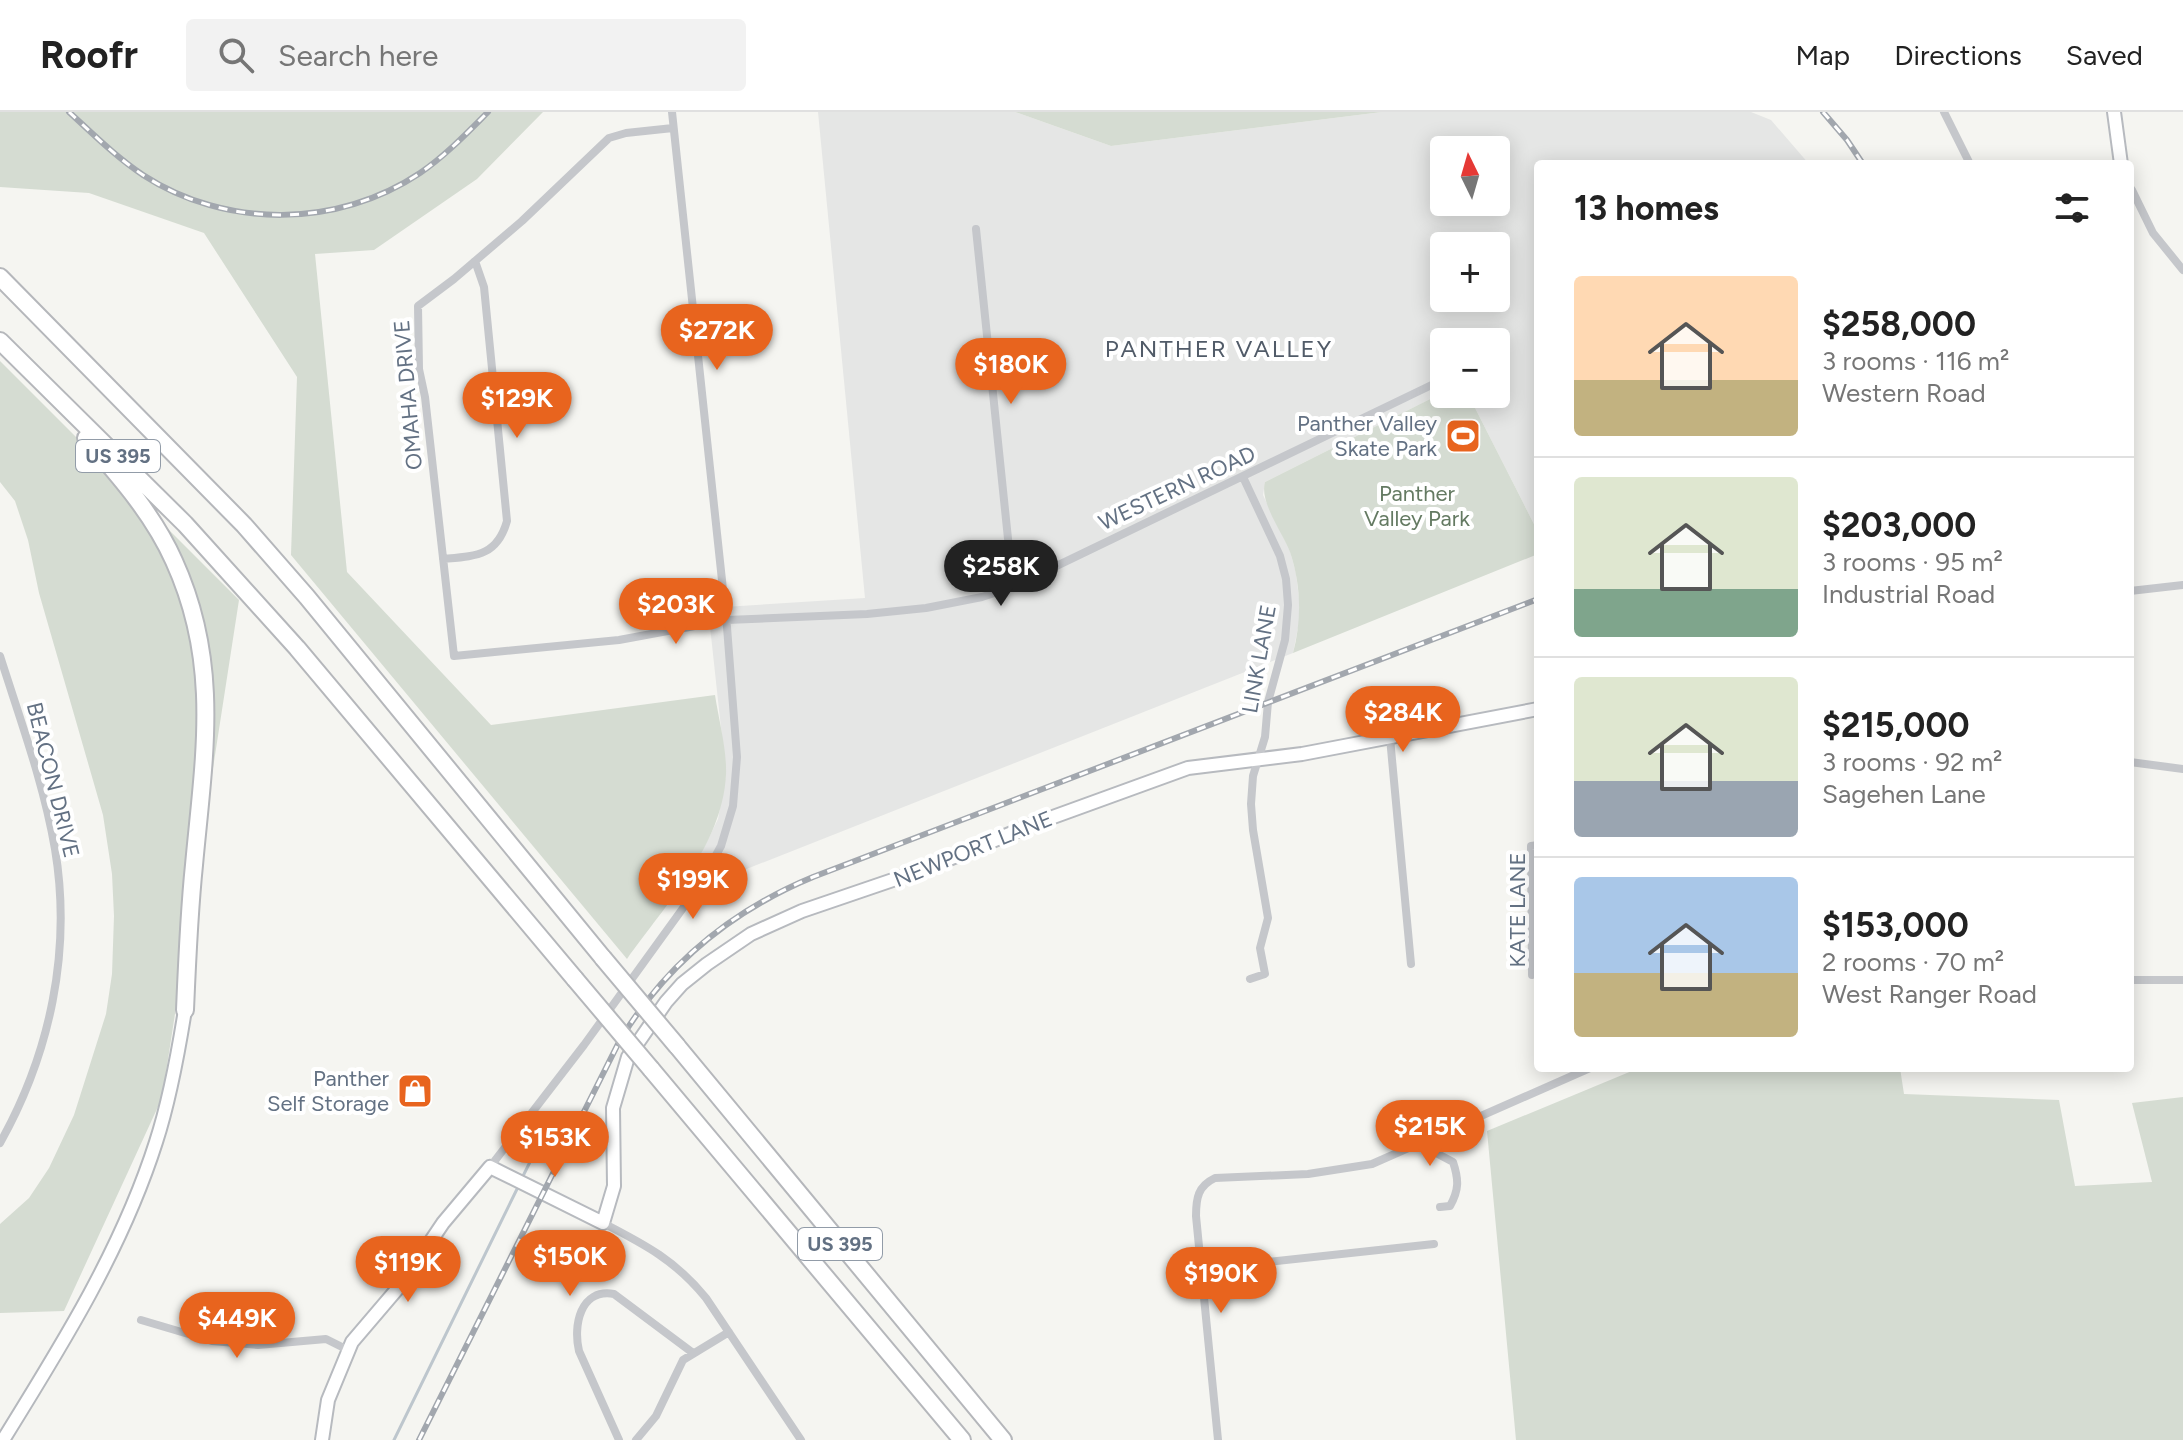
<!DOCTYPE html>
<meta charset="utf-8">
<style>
:root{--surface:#fff;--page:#f2f2f2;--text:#222;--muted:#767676;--line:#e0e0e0;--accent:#e8641e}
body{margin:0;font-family:Figtree,sans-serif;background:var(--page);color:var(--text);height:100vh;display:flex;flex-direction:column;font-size:30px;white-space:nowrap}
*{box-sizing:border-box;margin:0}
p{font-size:26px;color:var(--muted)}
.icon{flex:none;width:44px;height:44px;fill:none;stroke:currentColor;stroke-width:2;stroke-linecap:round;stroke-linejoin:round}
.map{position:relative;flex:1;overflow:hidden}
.sheet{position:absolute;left:1534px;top:48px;width:600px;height:912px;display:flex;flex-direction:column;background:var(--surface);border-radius:8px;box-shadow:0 4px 20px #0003}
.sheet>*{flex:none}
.needle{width:52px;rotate:355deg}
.controls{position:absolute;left:1430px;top:24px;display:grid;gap:16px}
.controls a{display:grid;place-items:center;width:80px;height:80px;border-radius:8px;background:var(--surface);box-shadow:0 4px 20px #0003;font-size:40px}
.price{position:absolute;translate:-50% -68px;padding:0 18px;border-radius:28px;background:var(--accent);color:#fff;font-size:26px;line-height:52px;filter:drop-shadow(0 2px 4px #0008)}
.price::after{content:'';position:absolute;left:50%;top:48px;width:24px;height:18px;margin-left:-12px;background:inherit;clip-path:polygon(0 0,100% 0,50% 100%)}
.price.on{background:#222;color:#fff}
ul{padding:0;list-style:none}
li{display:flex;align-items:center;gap:24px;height:200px;padding:0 40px}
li+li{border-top:2px solid var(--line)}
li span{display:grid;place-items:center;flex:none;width:224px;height:160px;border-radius:8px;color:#555}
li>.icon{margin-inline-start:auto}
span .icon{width:96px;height:96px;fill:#fffc;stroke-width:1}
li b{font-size:34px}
h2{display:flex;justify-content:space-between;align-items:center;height:96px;padding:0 40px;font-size:34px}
header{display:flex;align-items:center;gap:48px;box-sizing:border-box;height:112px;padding:0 40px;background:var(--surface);border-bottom:2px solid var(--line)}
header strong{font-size:38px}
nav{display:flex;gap:44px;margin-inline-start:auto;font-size:28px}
.search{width:560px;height:72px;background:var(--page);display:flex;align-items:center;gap:20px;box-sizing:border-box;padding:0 28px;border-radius:8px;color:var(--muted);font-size:30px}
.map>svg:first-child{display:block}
</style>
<header>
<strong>Roofr</strong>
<div class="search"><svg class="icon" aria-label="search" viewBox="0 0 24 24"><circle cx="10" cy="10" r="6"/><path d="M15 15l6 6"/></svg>Search here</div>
<nav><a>Map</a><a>Directions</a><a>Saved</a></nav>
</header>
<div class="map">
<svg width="2183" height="1328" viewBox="0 0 2183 1328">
<rect width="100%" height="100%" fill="#f5f5f1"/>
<path fill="#e5e6e5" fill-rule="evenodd" d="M818 0H1015L1111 34 1382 0H1751L1771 8 1809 52H1538V420L1472 290V282H1496V230H1444V280L1265 370 1263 383 1290 439 1296 461 1299 487V511L1293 541 744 758 698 748 718 707 726 662 708 496 865 486ZM1444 38H1496V90H1444ZM1444 134H1496V186H1444Z"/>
<path fill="#d5dcd2" d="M0 0H543L477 67 374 138 315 142 347 460 491 613 715 583C719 609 727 638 726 663 722 734 666 792 627 847L291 443 297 265 204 121 89 81 0 75Z
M1015 0H1382L1111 34Z
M0 249 239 488 162 986 64 1199 0 1201V1112L29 1086 49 1056 74 1003 106 902 112 862 114 804 112 762 103 703 39 481 28 428 15 389 0 370Z
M1444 280V282H1472V290L1538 420V442L1293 541C1302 508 1301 472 1290 440 1283 421 1259 390 1265 370Z
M1639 956H1900L1904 982 2059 988 2075 1074 2152 1070 2132 991 2183 985V1328H1516L1487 1019Z"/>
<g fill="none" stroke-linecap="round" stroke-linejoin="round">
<path stroke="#bdc6cd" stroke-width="3" d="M522 1066 531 1048
M394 1328 519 1073"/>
<defs>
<path id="secondary" d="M2114 0 2121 52
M322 1328 328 1288 352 1230 404 1169 443 1111 490 1055 603 1111 614 1074 613 996 628 945 666 890 682 872 707 852 751 822 802 799 925 757 1031 713 1188 656 1302 642 1538 597"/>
<path id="primary" d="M3 1328C62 1233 122 1137 156 1030 170 987 178 942 185 898"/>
<path id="highway" d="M0 165 244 413 307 485 603 846
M0 229 185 412 297 536 575 867
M86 326C119 364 153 402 174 449 221 552 204 644 194 753 189 801 187 850 185 898
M677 934 1003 1328
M651 957 962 1328"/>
</defs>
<use href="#secondary" stroke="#b7babf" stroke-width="16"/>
<use href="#primary" stroke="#b5b8bd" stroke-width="16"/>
<use href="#highway" stroke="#b5b7bb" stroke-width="20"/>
<path stroke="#c5c7cb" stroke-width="8" d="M1944 0 1970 52
M673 16 626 21 609 26 522 109 454 167 418 194 419 257 425 285 454 544 619 528 727 508 867 502 926 496 982 485 1013 475 1444 267
M2130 79 2132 78 2153 121 2183 158
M976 117 1013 475
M1243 365 1280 444 1286 467 1288 493 1285 528 1268 590 1265 625 1253 664 1251 692 1253 718 1268 806 1260 836 1265 862 1250 867
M443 447C476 444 497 444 507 409L484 175 475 149
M2130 479 2183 473
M0 544C20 607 44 672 55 737 72 839 50 942 0 1031
M1390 626 1411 852
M2130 650 2183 657
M1538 733 1531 734 1532 863 1538 861
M2130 868H2183
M1435 1025 1438 1042 1453 1050C1459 1068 1459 1078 1450 1094L1440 1095
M490 1055 584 933 699 774 721 734 733 694 737 645 727 515 672 0
M603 1111C646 1133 676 1149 706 1186L801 1328
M1202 1157 1434 1132
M141 1208 212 1229 258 1233 326 1227 348 1238
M619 1328 579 1239C573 1214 580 1176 614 1182L693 1241
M636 1328 656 1304 683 1248 729 1220
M1218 1328 1196 1104C1196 1086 1198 1074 1215 1066L1308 1062 1372 1052 1590 956"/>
<use href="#secondary" stroke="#fff" stroke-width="12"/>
<use href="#primary" stroke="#fff" stroke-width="12"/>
<use href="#highway" stroke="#fff" stroke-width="16"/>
<defs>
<path id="rail" d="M69 0C93 22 116 45 143 63 226 117 338 116 420 61 445 44 467 21 488 0
M1823 0 1847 28 1863 52
M419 1328 620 928C667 851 731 799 813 765L1538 487"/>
</defs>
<use href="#rail" stroke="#a2a7ae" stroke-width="6"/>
<use href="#rail" stroke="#fff" stroke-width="3" stroke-dasharray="9" stroke-linecap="butt"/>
<defs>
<path id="highway-bridge" d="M603 846 677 934
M575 867 651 957"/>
</defs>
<use href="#highway-bridge" stroke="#b5b7bb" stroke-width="20" stroke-linecap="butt"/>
<use href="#highway-bridge" stroke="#fff" stroke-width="16"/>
</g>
<defs>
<symbol id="stadium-square" viewBox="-11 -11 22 22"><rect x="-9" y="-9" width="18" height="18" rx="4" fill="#e8641e" stroke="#fff"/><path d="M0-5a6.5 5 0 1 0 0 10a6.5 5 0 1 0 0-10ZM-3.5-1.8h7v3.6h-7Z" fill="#fff"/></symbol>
<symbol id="shop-square" viewBox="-11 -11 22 22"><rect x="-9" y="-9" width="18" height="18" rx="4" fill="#e8641e" stroke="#fff"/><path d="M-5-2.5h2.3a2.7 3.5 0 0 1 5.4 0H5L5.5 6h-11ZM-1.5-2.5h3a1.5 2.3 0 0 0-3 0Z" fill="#fff"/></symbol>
</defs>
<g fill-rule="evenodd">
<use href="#stadium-square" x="1443" y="304" width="40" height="40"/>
<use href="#shop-square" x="395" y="959" width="40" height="40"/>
</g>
<g text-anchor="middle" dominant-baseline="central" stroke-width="8" stroke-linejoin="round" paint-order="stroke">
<g fill="#fff" stroke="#929ca8" stroke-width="2">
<rect x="76" y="328" width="84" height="32" rx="6"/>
<rect x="798" y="1116" width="84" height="32" rx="6"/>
</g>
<g font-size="20" font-weight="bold" fill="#637183">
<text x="118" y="344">US 395</text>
<text x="840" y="1132">US 395</text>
</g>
<g font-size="22" fill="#637183" stroke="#fff">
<text transform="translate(408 283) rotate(-95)">OMAHA DRIVE</text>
<text transform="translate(1177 376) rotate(-25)">WESTERN ROAD</text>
<text transform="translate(1259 547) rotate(-80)">LINK LANE</text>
<text transform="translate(53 668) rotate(76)">BEACON DRIVE</text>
<text transform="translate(973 737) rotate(-22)">NEWPORT LANE</text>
<text transform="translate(1517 798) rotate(-90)">KATE LANE</text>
</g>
<g font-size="22" fill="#637183" stroke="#fff" text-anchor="end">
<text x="1437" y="311">Panther Valley<tspan x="1437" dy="25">Skate Park</tspan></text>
<text x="389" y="966">Panther<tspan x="389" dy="25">Self Storage</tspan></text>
</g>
<g font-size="22" fill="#647a62" stroke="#fff">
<text x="1417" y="381">Panther<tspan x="1417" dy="25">Valley Park</tspan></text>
</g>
<g font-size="24" letter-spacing="2" fill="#515b68" stroke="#fff">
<text x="1219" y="236">PANTHER VALLEY</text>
</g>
</g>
</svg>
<div class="controls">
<a><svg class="needle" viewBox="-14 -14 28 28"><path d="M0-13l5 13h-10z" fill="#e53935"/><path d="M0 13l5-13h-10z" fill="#767676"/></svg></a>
<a>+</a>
<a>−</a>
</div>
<b class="price" style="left:717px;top:260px">$272K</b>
<b class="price" style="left:1011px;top:294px">$180K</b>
<b class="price" style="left:517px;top:328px">$129K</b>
<b class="price on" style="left:1001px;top:496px">$258K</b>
<b class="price" style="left:676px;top:534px">$203K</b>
<b class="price" style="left:1403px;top:642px">$284K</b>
<b class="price" style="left:693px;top:809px">$199K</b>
<b class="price" style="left:1430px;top:1056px">$215K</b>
<b class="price" style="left:555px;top:1067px">$153K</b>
<b class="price" style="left:570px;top:1186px">$150K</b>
<b class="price" style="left:408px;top:1192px">$119K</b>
<b class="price" style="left:1221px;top:1203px">$190K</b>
<b class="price" style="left:237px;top:1248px">$449K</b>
<section class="sheet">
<h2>13 homes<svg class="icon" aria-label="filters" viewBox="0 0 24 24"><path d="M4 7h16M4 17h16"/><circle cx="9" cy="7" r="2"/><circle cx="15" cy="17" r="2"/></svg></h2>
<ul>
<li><span style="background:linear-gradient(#ffd9b3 65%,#c2b280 0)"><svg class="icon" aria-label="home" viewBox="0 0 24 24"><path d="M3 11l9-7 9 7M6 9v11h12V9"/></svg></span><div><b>$258,000</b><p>3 rooms · 116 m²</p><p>Western Road</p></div></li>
<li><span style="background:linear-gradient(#dfe7d0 70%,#7fa58c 0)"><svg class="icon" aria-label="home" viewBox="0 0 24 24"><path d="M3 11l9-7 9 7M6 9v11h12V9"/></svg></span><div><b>$203,000</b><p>3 rooms · 95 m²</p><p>Industrial Road</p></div></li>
<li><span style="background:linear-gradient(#dfe7d0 65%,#9aa5b1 0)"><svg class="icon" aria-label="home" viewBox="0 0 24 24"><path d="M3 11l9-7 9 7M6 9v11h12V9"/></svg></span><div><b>$215,000</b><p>3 rooms · 92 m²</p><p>Sagehen Lane</p></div></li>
<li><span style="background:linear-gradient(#a9c7e8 60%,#c2b280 0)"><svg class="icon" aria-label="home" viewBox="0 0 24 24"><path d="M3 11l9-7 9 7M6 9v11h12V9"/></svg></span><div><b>$153,000</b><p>2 rooms · 70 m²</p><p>West Ranger Road</p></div></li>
</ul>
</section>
</div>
